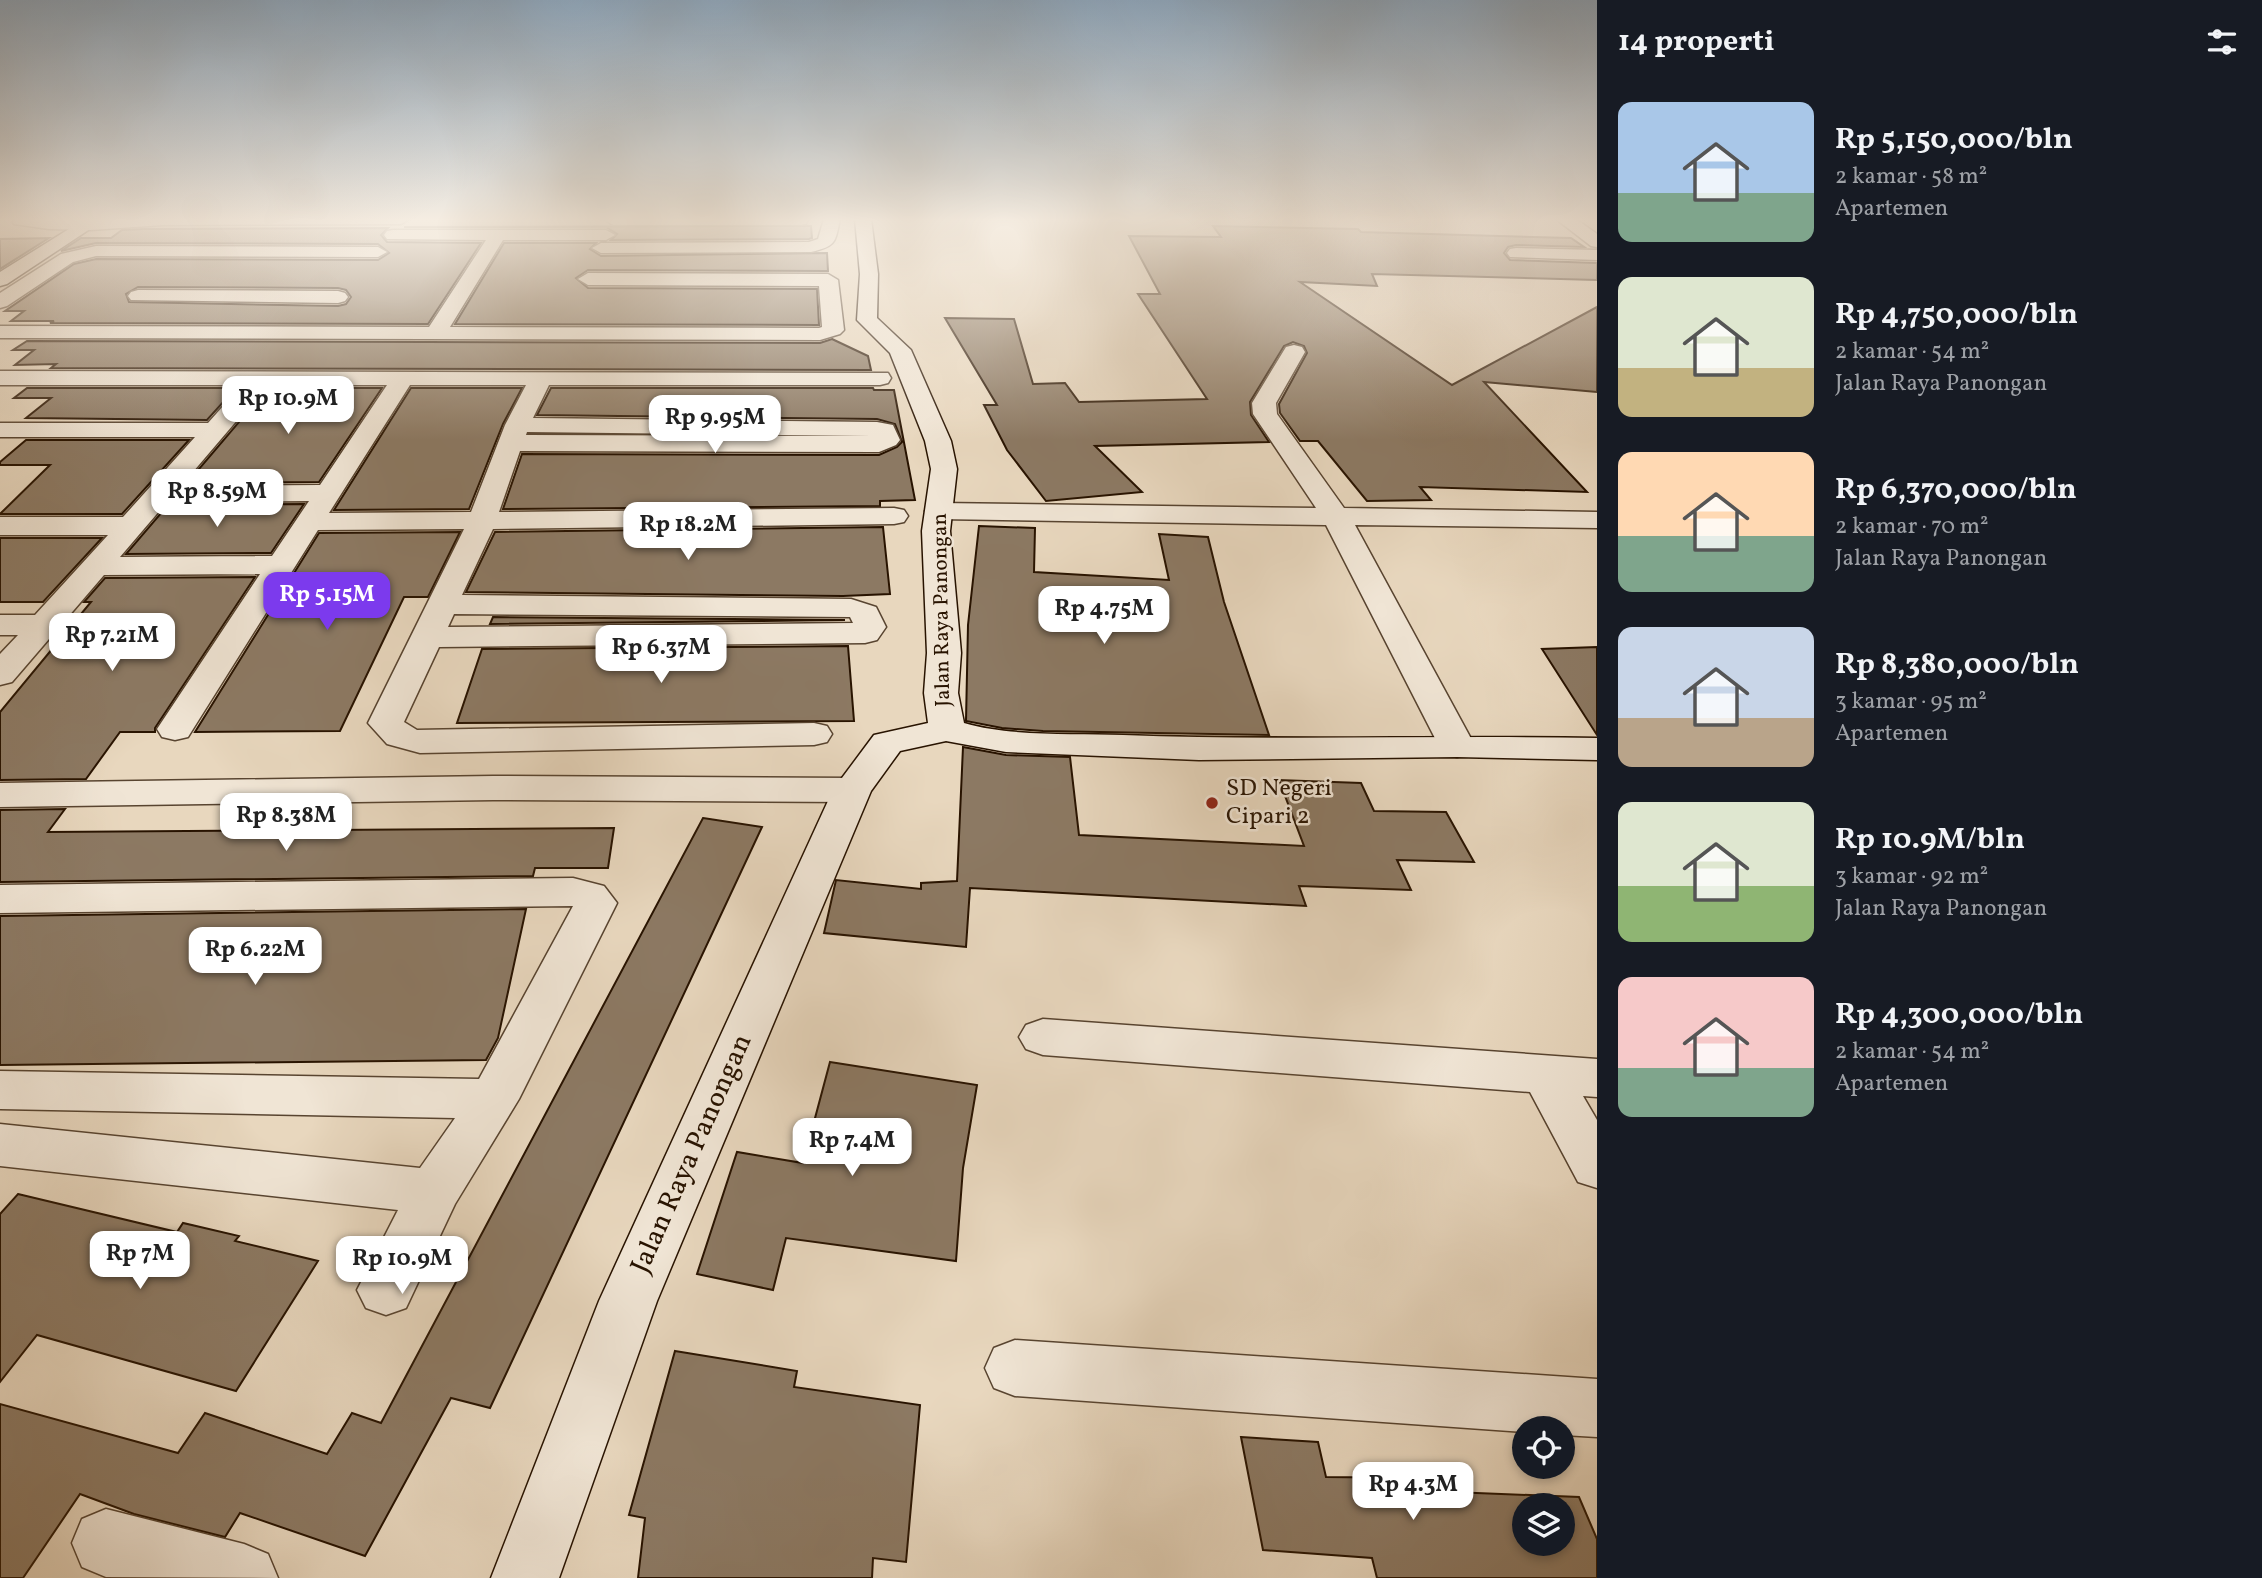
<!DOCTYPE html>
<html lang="id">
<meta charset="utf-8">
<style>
:root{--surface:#171b24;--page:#20242c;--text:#f1f3f6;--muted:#9ea1a6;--accent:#7c3aed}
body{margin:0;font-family:Vollkorn,serif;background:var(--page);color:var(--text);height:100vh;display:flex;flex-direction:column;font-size:26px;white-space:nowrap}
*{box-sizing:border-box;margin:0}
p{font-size:23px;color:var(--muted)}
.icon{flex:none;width:38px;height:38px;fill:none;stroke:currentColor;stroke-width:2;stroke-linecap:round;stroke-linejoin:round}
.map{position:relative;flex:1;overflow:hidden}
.drawer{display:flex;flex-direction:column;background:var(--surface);width:665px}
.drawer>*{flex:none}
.fabs{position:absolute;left:1512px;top:1416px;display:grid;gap:14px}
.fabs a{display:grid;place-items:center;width:63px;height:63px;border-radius:50%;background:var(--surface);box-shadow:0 4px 10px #0003;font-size:35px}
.price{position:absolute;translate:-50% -60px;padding:0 16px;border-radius:14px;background:#fff;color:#222;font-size:23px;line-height:46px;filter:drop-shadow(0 2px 4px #0008)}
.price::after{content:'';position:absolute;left:50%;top:42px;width:21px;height:16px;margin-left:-10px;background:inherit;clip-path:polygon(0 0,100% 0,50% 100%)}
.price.on{background:var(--accent);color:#fff}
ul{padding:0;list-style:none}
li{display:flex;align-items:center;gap:21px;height:175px;padding:0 21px}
li span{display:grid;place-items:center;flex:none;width:196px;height:140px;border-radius:14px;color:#555}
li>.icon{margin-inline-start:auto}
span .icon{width:84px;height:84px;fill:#fffc;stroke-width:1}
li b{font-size:30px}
h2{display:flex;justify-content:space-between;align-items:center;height:84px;padding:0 21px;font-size:30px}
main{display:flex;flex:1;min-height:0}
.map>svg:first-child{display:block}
</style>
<main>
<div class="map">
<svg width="1597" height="1578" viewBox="0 0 1597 1578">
<rect width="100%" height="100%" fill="#e8d7be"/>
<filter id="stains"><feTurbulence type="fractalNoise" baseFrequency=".00286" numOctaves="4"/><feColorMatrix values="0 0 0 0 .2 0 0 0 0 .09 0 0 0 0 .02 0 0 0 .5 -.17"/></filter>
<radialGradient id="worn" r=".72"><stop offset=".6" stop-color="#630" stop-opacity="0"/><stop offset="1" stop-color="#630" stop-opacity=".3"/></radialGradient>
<path fill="#8c7963" stroke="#281300" stroke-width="2" fill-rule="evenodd" d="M811 226 812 238 809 239 611 240 617 234 606 227H404Z
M1213 226 1358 229 1361 232 1571 238 1584 247 1516 245 1508 247 1504 253 1510 260 1597 263V280L1372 274 1377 286 1300 282 1452 385 1597 307V392L1484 382 1587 492 1420 487 1431 500 1367 501 1318 441H1300L1280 413 1279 404 1307 353 1304 346 1293 342 1284 346 1250 402 1251 415 1269 442 1095 446 1142 492 1046 501 1007 450 984 405H997L945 318 1014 319 1033 384 1065 383 1079 402 1207 399 1138 294H1160L1129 236 1221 237Z
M388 228 381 235 387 242 481 243 428 324 50 323 54 321H11L24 311H5L74 264 96 259 378 260 389 253 378 244 96 243 61 251 81 238H111L122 230 144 229ZM138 287 338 288 346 290 351 297 346 304 338 306 129 302 126 294Z
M49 238 0 269V239Z
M504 243H596L590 249 601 256 827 253 828 271 588 270 576 278 588 288 817 289 819 325 455 324Z
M832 339 868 356 871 370 51 368 56 364 15 365 34 350H13L27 341 820 343Z
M27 388H236L207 420 26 418 51 398H14Z
M268 388H382L319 482 187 483Z
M411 388H522L503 424 469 509 334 510Z
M551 388H873L874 390H894L915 500 880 501V506L503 509 522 454 879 455 897 447 902 442 895 424 877 419 537 415Z
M26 440H189L122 514H0L50 465H0V462Z
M304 504 271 553 126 554 168 505Z
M979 526 1035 528 1034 572 1169 580 1159 534 1208 537 1224 602 1269 735 1043 731 1002 728 966 721 968 625Z
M883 527 890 594 843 596 466 592 495 532Z
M460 532 428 597H404L340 731 195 732 319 533Z
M0 538H102L43 602H0Z
M255 577 155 728V732H120L86 779 0 780V712L91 602H84L105 578Z
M493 617 845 620 490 624Z
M848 646 854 721 457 723 482 649Z
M1597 647V735L1542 649Z
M963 747 1006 755 1070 757 1079 835 1304 846 1279 780 1361 783 1374 811 1446 812 1474 862 1397 860 1411 890 1299 886 1306 906 970 888 966 947 824 933 836 880 921 889V883L957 881Z
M65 809 48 832 614 828 608 868H535L533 876 0 882V810Z
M703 818 762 827 490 1408 451 1398 365 1556 240 1513 225 1537 134 1514 80 1494 23 1578H0V1404L178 1453 205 1413 327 1454 352 1413 381 1423Z
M526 909 498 1038 486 1060 0 1065V916Z
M830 1062 977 1085 963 1168 956 1261 786 1238 773 1290 697 1274 737 1152 803 1163Z
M18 1194 177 1232 183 1223 239 1236 235 1241 318 1261 236 1391 37 1335 0 1382V1214Z
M675 1351 797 1371 794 1387 920 1405 906 1562 873 1558 872 1578H638L645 1518 629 1515Z
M1241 1437 1318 1442 1326 1477 1423 1478 1427 1491 1579 1497 1597 1539V1578H1377L1372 1558 1263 1550ZM1524 1505H1563V1544H1524Z"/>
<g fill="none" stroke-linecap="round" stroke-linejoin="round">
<defs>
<path id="street" d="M409 219 401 224 163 225 91 230 49 229 14 224 12 220Z
M808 219 806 224 800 225H613L605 220Z
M824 219H840C835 243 836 246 811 252L601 253 592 248 601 243 809 242 818 239Z
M1556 219H1576L1597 234V247L1591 246Z
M393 230H606L615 235 606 240H503L450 327 819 328 822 327 819 286 588 285 578 279 588 273 828 274 838 280 844 330 840 334 820 340 0 338V326L429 327 486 240 387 239 384 235 387 231Z
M96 246 378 247 387 252 378 257 96 256 73 262 7 306 0 308V293L61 254Z
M1516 248 1597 250V260L1510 257 1507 253 1510 249Z
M138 290 338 291 345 293 348 297 345 301 338 303 131 300 128 296 131 292Z
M1294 345 1302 347 1305 352 1276 403 1277 414 1344 508 1597 512V528L1355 525 1475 746 1470 754 1457 757 1444 754 1439 746 1326 525 939 519 929 517 925 511 929 505 939 503 1316 508 1253 414 1252 403 1286 347Z
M0 371 888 373 891 378 888 383 880 385H549L533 418 877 422 893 425 900 440 896 445 879 452 520 451 499 512 894 508 904 510 908 516 904 522 894 524 493 529 462 595 851 599 876 607 886 627 877 640 865 643 439 647 404 722 417 730 814 723 827 726 832 734 827 742 814 745 420 753 387 744 368 723 464 529 318 530 188 737 175 740 162 737 157 729 260 574 104 575 12 682 0 685V654L18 635H0V615H35L108 535H0V517H123L195 437H0V423H208L242 385H0ZM267 385H387L320 485 181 486ZM410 385H526L505 425 471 512 329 513ZM527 432 872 436 526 435ZM309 501 272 556 120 557 167 502ZM454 614 850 617 853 623 448 627Z
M493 776 852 778 866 782 871 790 866 798 852 802 493 800 0 807V783Z
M573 878 604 886 617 903 519 1099 455 1204 406 1308 386 1315 366 1308 357 1290 398 1210 0 1166V1124L420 1168 455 1118 0 1109V1071L479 1079 573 906 0 913V885Z
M1043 1019 1597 1059V1097L1583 1096 1597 1120V1188L1578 1182 1530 1092 1043 1055 1026 1049 1019 1037 1026 1025Z
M1015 1340 1597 1379V1437L1563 1435V1428H1524V1432L1015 1396 994 1388 985 1368 994 1348Z
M106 1509 244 1544 268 1554 278 1578 106 1577 82 1567 72 1543 82 1519Z"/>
<path id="secondary" d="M85 219H105L7 284 0 286V272Z
M855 219H871L878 274 877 318 911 350 951 441 957 469 950 531 961 653 958 693 964 723C1012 737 1073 733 1123 735 1281 741 1439 735 1597 738V760L1457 757 1199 760 1006 752 946 741 900 751 871 791 657 1301 559 1578H491L599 1301 833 790 874 735 928 723 924 693 927 653 922 531 931 469 925 441 890 353 857 320 860 274Z"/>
</defs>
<use href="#street" stroke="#584430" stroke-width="3"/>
<use href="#secondary" stroke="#281300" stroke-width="3"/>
<use href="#street" fill="#f0e5d5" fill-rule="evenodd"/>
<use href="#secondary" fill="#f0e5d5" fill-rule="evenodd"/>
</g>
<linearGradient id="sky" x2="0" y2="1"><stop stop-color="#8ea7bd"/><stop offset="0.5" stop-color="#f5ede2"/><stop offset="1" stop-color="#f5ede2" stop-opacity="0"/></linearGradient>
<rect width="1597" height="440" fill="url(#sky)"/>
<circle fill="#8f2418" stroke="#f0e5d5" stroke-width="2.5" cx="1212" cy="803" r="7"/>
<g text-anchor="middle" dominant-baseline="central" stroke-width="5" stroke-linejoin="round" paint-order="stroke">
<g font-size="21" fill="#281300" stroke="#f0e5d5">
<text transform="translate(942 610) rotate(-91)">Jalan Raya Panongan</text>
</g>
<g font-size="24" fill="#281300" stroke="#f0e5d5" text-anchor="start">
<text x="1226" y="789">SD Negeri<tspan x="1226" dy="28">Cipari 2</tspan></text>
</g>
<g font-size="28" fill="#281300" stroke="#f0e5d5">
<text transform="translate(692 1154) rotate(-66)">Jalan Raya Panongan</text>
</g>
</g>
<rect width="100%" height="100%" filter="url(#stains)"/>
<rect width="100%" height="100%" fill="url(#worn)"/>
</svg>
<div class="fabs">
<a><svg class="icon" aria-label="locate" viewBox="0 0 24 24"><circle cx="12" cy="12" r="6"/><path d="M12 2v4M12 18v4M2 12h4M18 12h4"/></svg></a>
<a><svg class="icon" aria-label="layers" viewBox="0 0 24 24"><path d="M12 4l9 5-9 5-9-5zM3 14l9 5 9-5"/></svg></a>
</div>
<b class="price" style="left:288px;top:436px">Rp 10.9M</b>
<b class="price" style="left:715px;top:455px">Rp 9.95M</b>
<b class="price" style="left:217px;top:529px">Rp 8.59M</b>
<b class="price" style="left:688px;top:562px">Rp 18.2M</b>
<b class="price on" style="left:327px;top:632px">Rp 5.15M</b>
<b class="price" style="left:1104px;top:646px">Rp 4.75M</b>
<b class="price" style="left:112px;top:673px">Rp 7.21M</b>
<b class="price" style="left:661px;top:685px">Rp 6.37M</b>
<b class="price" style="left:286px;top:853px">Rp 8.38M</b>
<b class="price" style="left:255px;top:987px">Rp 6.22M</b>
<b class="price" style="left:852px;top:1178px">Rp 7.4M</b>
<b class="price" style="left:140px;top:1291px">Rp 7M</b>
<b class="price" style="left:402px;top:1296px">Rp 10.9M</b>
<b class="price" style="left:1413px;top:1522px">Rp 4.3M</b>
</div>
<section class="drawer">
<h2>14 properti<svg class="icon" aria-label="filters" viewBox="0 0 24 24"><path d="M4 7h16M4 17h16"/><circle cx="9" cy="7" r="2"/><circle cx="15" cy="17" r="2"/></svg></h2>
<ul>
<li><span style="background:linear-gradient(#a9c7e8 65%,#7fa58c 0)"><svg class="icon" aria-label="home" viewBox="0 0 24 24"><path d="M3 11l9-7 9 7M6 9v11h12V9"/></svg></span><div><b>Rp 5,150,000/bln</b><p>2 kamar · 58 m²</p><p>Apartemen</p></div></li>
<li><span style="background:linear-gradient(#dfe7d0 65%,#c2b280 0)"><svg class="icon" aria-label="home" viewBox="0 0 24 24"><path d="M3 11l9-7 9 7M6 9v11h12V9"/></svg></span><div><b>Rp 4,750,000/bln</b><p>2 kamar · 54 m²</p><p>Jalan Raya Panongan</p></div></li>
<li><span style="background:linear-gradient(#ffd9b3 60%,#7fa58c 0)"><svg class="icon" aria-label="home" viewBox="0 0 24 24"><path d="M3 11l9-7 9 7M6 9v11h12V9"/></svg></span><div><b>Rp 6,370,000/bln</b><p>2 kamar · 70 m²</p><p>Jalan Raya Panongan</p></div></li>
<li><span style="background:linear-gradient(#c9d6e8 65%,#b9a48a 0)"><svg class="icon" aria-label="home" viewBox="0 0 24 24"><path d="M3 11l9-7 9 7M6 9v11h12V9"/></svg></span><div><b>Rp 8,380,000/bln</b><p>3 kamar · 95 m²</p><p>Apartemen</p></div></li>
<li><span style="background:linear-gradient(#dfe7d0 60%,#8fb573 0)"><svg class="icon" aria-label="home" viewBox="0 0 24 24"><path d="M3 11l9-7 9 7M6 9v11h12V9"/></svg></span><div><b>Rp 10.9M/bln</b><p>3 kamar · 92 m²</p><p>Jalan Raya Panongan</p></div></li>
<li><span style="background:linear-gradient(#f6c9c9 65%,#7fa58c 0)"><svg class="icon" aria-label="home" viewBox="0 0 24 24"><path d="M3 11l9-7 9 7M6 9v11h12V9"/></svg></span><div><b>Rp 4,300,000/bln</b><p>2 kamar · 54 m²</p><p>Apartemen</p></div></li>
</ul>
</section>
</main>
